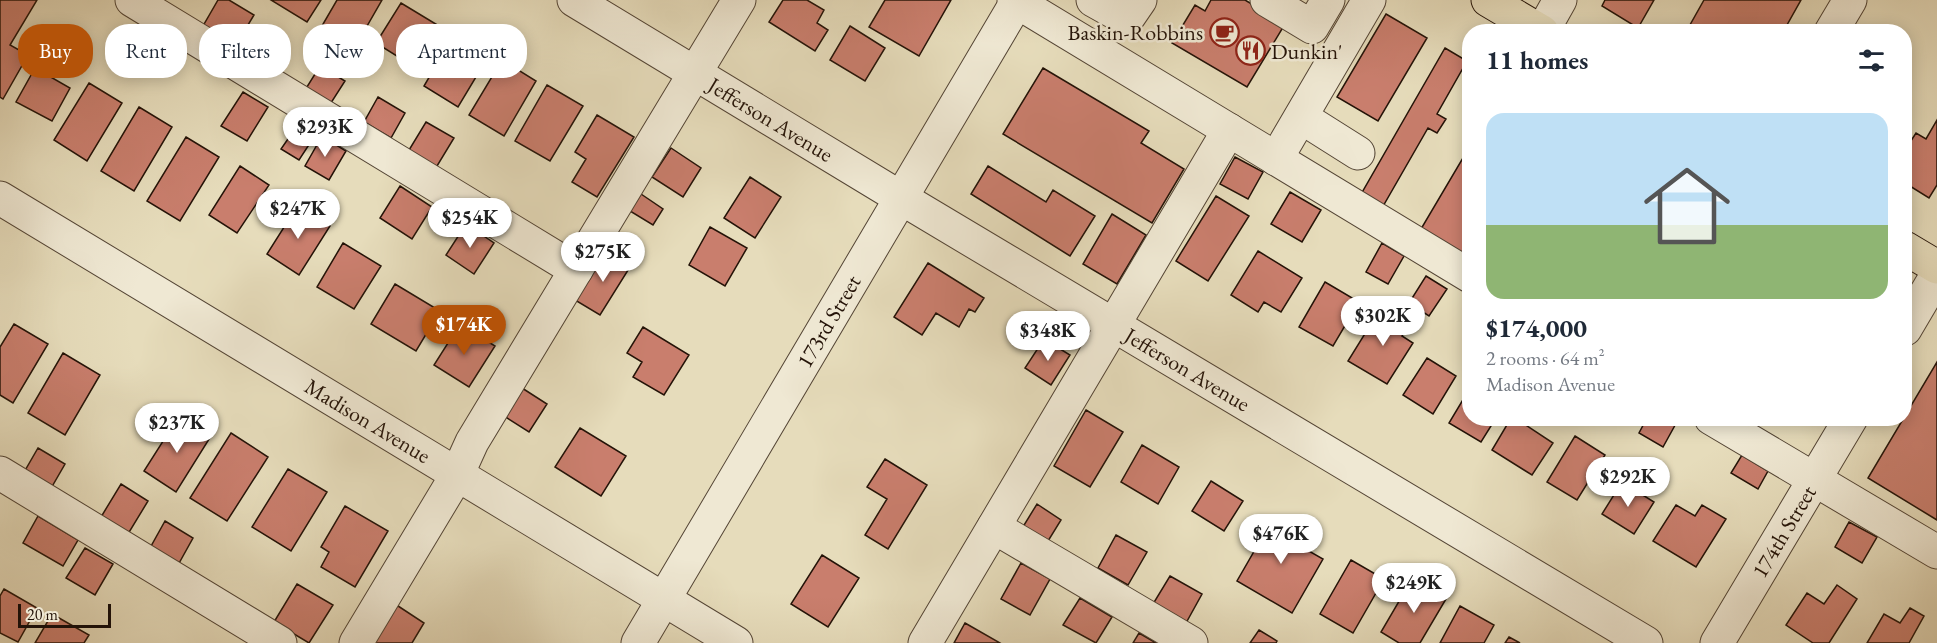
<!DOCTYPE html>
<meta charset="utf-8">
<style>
:root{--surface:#fff;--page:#f6f6f7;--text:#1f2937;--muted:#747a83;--line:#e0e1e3;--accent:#b45309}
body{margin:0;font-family:"EB Garamond",serif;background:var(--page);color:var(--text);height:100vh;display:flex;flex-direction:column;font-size:22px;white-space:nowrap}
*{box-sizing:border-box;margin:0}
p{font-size:20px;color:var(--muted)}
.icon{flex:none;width:33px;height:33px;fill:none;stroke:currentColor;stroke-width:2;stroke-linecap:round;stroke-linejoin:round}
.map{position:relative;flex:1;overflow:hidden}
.side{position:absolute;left:1462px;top:24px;width:450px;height:402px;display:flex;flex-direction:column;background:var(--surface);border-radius:24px;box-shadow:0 3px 15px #0003}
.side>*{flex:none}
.hud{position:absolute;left:18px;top:24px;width:570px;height:54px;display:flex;gap:12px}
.scale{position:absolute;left:18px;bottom:15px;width:93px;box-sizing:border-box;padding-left:6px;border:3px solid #241308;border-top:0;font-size:16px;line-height:21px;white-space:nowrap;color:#241308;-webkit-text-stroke:4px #efe8d3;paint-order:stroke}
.price{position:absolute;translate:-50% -51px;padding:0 14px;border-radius:21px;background:#fff;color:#222;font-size:20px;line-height:39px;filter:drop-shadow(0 2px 3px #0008)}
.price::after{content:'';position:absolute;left:50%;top:36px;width:18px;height:14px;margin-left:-9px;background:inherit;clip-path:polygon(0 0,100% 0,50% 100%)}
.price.selected{background:var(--accent);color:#fff}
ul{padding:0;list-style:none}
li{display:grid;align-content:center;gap:12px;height:318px;padding:0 24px}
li+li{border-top:2px solid var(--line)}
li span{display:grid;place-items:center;height:186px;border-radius:18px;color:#555}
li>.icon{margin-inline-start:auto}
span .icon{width:108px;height:108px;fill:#fffc;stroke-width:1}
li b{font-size:26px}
h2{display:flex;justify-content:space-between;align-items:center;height:72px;padding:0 24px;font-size:26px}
.tag{padding:0 21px;border-radius:24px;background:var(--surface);box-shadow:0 3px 15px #0003;font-size:21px;line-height:54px}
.tag.selected{background:var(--accent);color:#fff}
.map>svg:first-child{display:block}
</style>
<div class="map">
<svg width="1937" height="643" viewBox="0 0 1937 643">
<rect width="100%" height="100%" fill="#e6dcbb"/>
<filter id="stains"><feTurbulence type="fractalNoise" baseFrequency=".00333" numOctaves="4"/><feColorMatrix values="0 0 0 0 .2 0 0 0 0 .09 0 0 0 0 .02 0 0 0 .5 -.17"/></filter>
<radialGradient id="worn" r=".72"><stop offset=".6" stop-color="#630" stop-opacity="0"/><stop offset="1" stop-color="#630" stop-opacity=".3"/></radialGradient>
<path fill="#c97e6d" stroke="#241308" stroke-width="1.5" d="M0 0H37L10 45 28 55 3 99 0 97Z
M218 0H229L254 15 236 45 203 26Z
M271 0H321L307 22Z
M337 0H382L355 47 337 36 328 52 312 43Z
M783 0H807L824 10 817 23 828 30 815 51 769 22Z
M885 0H951L919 56 869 27Z
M1211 0H1245L1285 24 1247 87 1172 43 1195 5 1205 11Z
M1605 0H1654L1638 28 1602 6Z
M1704 0H1801L1783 32H1686Z
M401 3 449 32 424 73 376 43Z
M1386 14 1427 38 1378 121 1337 97Z
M850 26 885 48 865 81 830 60Z
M456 31 491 52 458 107 424 86Z
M1445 48 1467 61 1437 114 1446 119 1437 133 1428 128 1382 208 1360 196Z
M502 60 536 81 504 136 469 115Z
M320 66 345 81 329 106 305 90Z
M35 68 70 88 52 121 16 102Z
M1043 68 1149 131 1141 143 1184 169 1152 223 1003 134Z
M89 83 122 103 87 161 54 140Z
M547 85 583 106 550 161 515 141Z
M243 92 268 107 247 141 221 126Z
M378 97 405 113 391 138 364 122Z
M139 107 172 127 134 191 101 171Z
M597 115 634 137 597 197 572 182 586 159 575 152Z
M1937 120V185L1929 198 1905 183V150L1916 133 1926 139Z
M426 122 454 138 434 171 406 155Z
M299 123 316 134 299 160 281 149Z
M322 136 346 151 329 180 305 166Z
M186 137 219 157 180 221 147 201Z
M1470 146V265L1418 234Z
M671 148 701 168 683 197 652 177Z
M1235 157 1263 172 1248 199 1220 184Z
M240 166 269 185 237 233 209 215Z
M988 166 1046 202 1053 190 1095 216 1070 256 971 194Z
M750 177 781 197 755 238 724 218Z
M400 186 432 207 412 239 380 218Z
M1290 192 1321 210 1302 242 1271 224Z
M641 194 663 209 653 225 630 211Z
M1216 196 1249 216 1208 281 1176 261Z
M298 205 330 226 299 275 267 254Z
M1112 214 1146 235 1117 284 1083 264Z
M466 224 494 243 474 274 446 255Z
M710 227 747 248 725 286 689 265Z
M343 243 381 266 354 309 317 287Z
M1382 243 1404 256 1388 284 1366 272Z
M605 251 630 267 600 315 575 300Z
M1258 251 1302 278 1281 312 1264 302 1258 312 1231 295Z
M928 263 984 298 975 312 969 309 959 327 936 313 922 335 894 317Z
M1426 276 1447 289 1429 316 1409 303Z
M1325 282 1359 302 1333 346 1299 327Z
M395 284 440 311 416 351 371 324Z
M1393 310 1412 321 1402 336 1413 343 1387 384 1348 361 1374 319 1384 325Z
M14 324 48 344 13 403 0 395V347Z
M460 324 495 346 469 387 434 365Z
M643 327 689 355 664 395 633 377 642 362 627 353Z
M1044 339 1070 355 1051 385 1025 368Z
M63 353 100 375 65 435 28 413Z
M1427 358 1456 376 1433 414 1403 395Z
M1937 362V520L1868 478Z
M522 388 547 404 529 432 504 416Z
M1470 388V418H1496L1481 442 1449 423Z
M1086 410 1123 432 1090 487 1054 466Z
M179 416 211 436 176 492 144 471Z
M1511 418H1515L1553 443 1532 475 1492 450Z
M1647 418H1679L1663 447 1639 433Z
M580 428 626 456 601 496 555 467Z
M231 433 268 457 227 521 190 498Z
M1575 436 1605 455 1577 500 1547 482Z
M1142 445 1179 467 1158 504 1121 482Z
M38 448 65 464 50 490 23 474Z
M1742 455 1768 471 1758 489 1731 473Z
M885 459 927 485 888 549 865 535 887 499 867 487Z
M288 469 327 492 291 551 252 527Z
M1211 481 1243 501 1224 531 1192 511Z
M1622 482 1654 502 1634 534 1602 514Z
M121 484 148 501 128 534 101 517Z
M1037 504 1061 520 1045 546 1021 530Z
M1676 505 1695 516 1702 505 1726 519 1696 567 1653 541Z
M345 506 388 531 355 587 321 567 329 552 321 547Z
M1275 515 1314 538 1307 550 1323 559 1292 613 1237 581Z
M38 516 78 540 63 566 23 543Z
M165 521 193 538 178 565 150 548Z
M1849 522 1877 537 1862 563 1835 547Z
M1116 535 1147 552 1128 585 1098 568Z
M85 548 113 564 95 595 66 578Z
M822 555 859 578 828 627 791 604Z
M1351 560 1384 579 1353 633 1320 614Z
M1021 563 1050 579 1030 615 1001 599Z
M1170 576 1202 594 1186 623 1153 604Z
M1412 579 1446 599 1420 643H1399L1381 632Z
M297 584 333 605 309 643 274 622Z
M1837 585 1857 599 1829 643H1813L1786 625 1807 593 1824 604Z
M4 589 37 608 18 642 0 633V596Z
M1080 598 1112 617 1096 643 1063 625Z
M395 604 424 623 412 643H371Z
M1460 606 1494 625 1484 643H1440Z
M1910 608 1924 616 1909 643H1867L1884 614 1900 623Z
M52 614 89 635 84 643H35Z
M965 623 1000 643H954Z
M1259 630 1277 641 1276 643H1250Z
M1139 633 1156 643H1133Z
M1509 637 1520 643H1505Z"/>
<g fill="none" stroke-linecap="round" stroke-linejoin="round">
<defs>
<g id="minor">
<path d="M132 0 576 270"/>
<path id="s1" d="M574 0 901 198 1646 643"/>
<path d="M1014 0 1470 276"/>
<path d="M1093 0 1127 19 1140 0"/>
<path d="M1267 0 1312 27 1328 0"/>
<path d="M1542 32 1560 0"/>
<path d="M1831 32 1850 0"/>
<path d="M1301 117 1358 153"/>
<path d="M1276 159 1369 0"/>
<path id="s2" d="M0 198 736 643"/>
<path d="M1905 329 1937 275"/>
<path d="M1711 418 1937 552"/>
<path d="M0 473 280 643"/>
<path d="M994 527 1191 643"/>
<path d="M356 643 457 475 472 442 739 0"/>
<path id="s3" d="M638 643 1018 0"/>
<path d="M925 643 1229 130"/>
<path id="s4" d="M1717 643 1851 418"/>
</g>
<path id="major" d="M1488 0 1542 32
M1905 248 1937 267"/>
</defs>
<use href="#minor" stroke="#544535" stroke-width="35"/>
<use href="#major" stroke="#241308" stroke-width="35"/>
<use href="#minor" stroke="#efe8d3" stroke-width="33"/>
<use href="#major" stroke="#e6dcbb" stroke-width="33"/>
</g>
<defs>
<symbol id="cafe-ring" viewBox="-11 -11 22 22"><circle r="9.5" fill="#efe8d3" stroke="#8f2418" stroke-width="1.5"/><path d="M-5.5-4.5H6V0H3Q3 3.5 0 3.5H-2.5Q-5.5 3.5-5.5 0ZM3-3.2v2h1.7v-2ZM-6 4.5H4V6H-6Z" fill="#8f2418"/></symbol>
<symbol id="restaurant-ring" viewBox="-11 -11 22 22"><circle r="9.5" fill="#efe8d3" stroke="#8f2418" stroke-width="1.5"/><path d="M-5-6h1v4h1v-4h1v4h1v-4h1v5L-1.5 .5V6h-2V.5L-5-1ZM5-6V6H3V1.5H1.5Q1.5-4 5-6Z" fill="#8f2418"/></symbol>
</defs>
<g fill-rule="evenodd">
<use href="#cafe-ring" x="1208" y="16" width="33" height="33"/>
<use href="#restaurant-ring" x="1234" y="34" width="33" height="33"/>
</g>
<g text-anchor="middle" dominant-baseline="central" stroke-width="5" stroke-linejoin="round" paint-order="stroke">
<g font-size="22" fill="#241308" stroke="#efe8d3" text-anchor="end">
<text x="1203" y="32">Baskin-Robbins</text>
<text x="1271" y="51" text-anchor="start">Dunkin'</text>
</g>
<g font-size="22" fill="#241308" stroke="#efe8d3">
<text stroke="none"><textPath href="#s1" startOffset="230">Jefferson Avenue</textPath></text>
<text stroke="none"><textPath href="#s3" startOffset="374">173rd Street</textPath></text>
<text stroke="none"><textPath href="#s1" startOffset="716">Jefferson Avenue</textPath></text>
<text stroke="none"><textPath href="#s2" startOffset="430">Madison Avenue</textPath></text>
<text stroke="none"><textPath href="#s4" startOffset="130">174th Street</textPath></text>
</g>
</g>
<rect width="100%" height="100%" filter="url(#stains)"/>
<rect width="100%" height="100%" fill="url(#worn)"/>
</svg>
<div class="scale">20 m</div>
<b class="price" style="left:325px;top:158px">$293K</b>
<b class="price" style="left:298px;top:240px">$247K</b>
<b class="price" style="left:470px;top:249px">$254K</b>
<b class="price" style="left:603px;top:283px">$275K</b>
<b class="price" style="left:1383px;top:347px">$302K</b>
<b class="price selected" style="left:464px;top:356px">$174K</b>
<b class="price" style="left:1048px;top:362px">$348K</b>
<b class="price" style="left:177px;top:454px">$237K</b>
<b class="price" style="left:1628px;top:508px">$292K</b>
<b class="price" style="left:1281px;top:565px">$476K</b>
<b class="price" style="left:1414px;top:614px">$249K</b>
<div class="hud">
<a class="tag selected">Buy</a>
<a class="tag">Rent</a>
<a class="tag">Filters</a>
<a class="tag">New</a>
<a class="tag">Apartment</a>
</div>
<section class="side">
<h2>11 homes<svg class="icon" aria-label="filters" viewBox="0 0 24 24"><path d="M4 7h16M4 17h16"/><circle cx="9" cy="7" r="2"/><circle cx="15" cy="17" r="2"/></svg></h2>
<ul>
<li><span style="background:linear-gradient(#bfe0f5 60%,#8fb573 0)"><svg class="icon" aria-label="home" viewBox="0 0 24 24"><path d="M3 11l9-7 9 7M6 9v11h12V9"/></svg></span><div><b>$174,000</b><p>2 rooms · 64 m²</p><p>Madison Avenue</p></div></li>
</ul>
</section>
</div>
